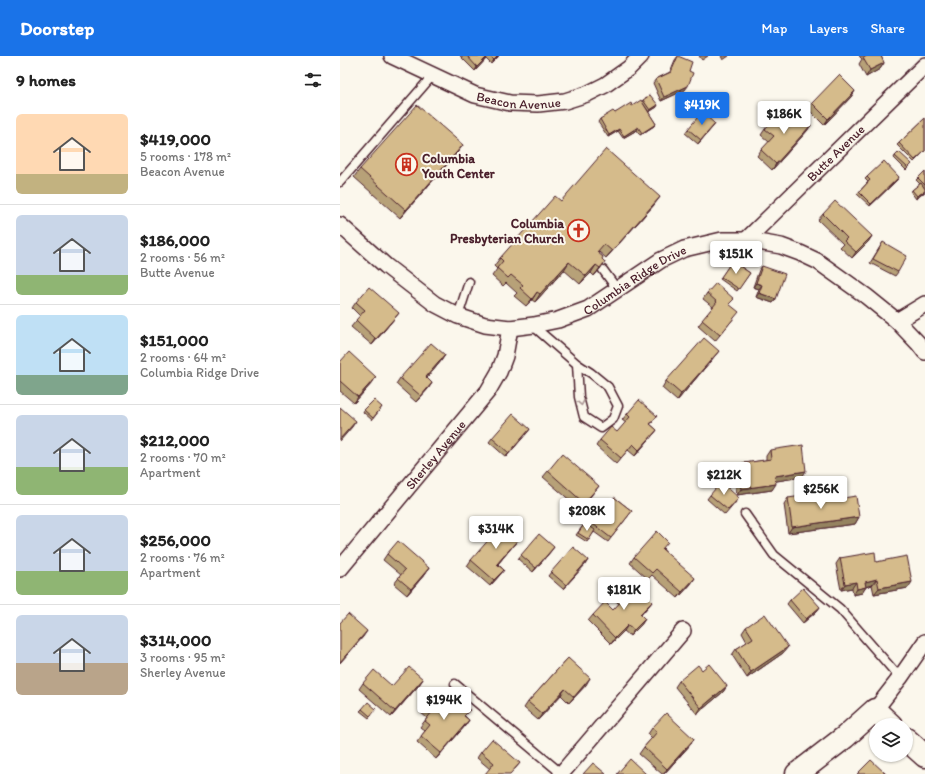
<!DOCTYPE html>
<meta charset="utf-8">
<style>
:root{--surface:#fff;--page:#f2f2f2;--text:#222;--muted:#767676;--line:#e0e0e0;--accent:#1a73e8}
body{margin:0;font-family:Itim,sans-serif;background:var(--page);color:var(--text);height:100vh;display:flex;flex-direction:column;font-size:15px;white-space:nowrap}
*{box-sizing:border-box;margin:0}
p{font-size:13px;color:var(--muted)}
.icon{flex:none;width:22px;height:22px;fill:none;stroke:currentColor;stroke-width:2;stroke-linecap:round;stroke-linejoin:round}
.map{position:relative;flex:1;overflow:hidden}
.details{display:flex;flex-direction:column;background:var(--surface);width:340px}
.details>*{flex:none}
.fabs{position:absolute;left:529px;top:662px;display:grid;gap:8px}
.fabs a{display:grid;place-items:center;width:44px;height:44px;border-radius:50%;background:var(--surface);box-shadow:0 1px 3px #0004;font-size:20px}
.price{position:absolute;translate:-50% -34px;padding:0 9px;border-radius:4px;background:#fff;color:#222;font-size:13px;line-height:26px;filter:drop-shadow(0 1px 2px #0008)}
.price::after{content:'';position:absolute;left:50%;top:24px;width:12px;height:9px;margin-left:-6px;background:inherit;clip-path:polygon(0 0,100% 0,50% 100%)}
.price.selected{background:var(--accent);color:#fff}
ul{padding:0;list-style:none}
li{display:flex;align-items:center;gap:12px;height:100px;padding:0 16px}
li+li{border-top:1px solid var(--line)}
li span{display:grid;place-items:center;flex:none;width:112px;height:80px;border-radius:6px;color:#555}
li>.icon{margin-inline-start:auto}
span .icon{width:48px;height:48px;fill:#fffc;stroke-width:1}
li b{font-size:17px}
h2{display:flex;justify-content:space-between;align-items:center;height:48px;padding:0 16px;font-size:17px}
header{display:flex;align-items:center;gap:24px;box-sizing:border-box;height:56px;padding:0 20px;background:var(--accent);color:#fff}
header strong{font-size:19px}
nav{display:flex;gap:22px;margin-inline-start:auto;font-size:14px}
main{display:flex;flex:1;min-height:0}
.map>svg:first-child{display:block}
</style>
<header>
<strong>Doorstep</strong>
<nav><a>Map</a><a>Layers</a><a>Share</a></nav>
</header>
<main>
<section class="details">
<h2>9 homes<svg class="icon" aria-label="filters" viewBox="0 0 24 24"><path d="M4 7h16M4 17h16"/><circle cx="9" cy="7" r="2"/><circle cx="15" cy="17" r="2"/></svg></h2>
<ul>
<li><span style="background:linear-gradient(#ffd9b3 75%,#c2b280 0)"><svg class="icon" aria-label="home" viewBox="0 0 24 24"><path d="M3 11l9-7 9 7M6 9v11h12V9"/></svg></span><div><b>$419,000</b><p>5 rooms · 178 m²</p><p>Beacon Avenue</p></div></li>
<li><span style="background:linear-gradient(#c9d6e8 75%,#8fb573 0)"><svg class="icon" aria-label="home" viewBox="0 0 24 24"><path d="M3 11l9-7 9 7M6 9v11h12V9"/></svg></span><div><b>$186,000</b><p>2 rooms · 56 m²</p><p>Butte Avenue</p></div></li>
<li><span style="background:linear-gradient(#bfe0f5 75%,#7fa58c 0)"><svg class="icon" aria-label="home" viewBox="0 0 24 24"><path d="M3 11l9-7 9 7M6 9v11h12V9"/></svg></span><div><b>$151,000</b><p>2 rooms · 64 m²</p><p>Columbia Ridge Drive</p></div></li>
<li><span style="background:linear-gradient(#c9d6e8 65%,#8fb573 0)"><svg class="icon" aria-label="home" viewBox="0 0 24 24"><path d="M3 11l9-7 9 7M6 9v11h12V9"/></svg></span><div><b>$212,000</b><p>2 rooms · 70 m²</p><p>Apartment</p></div></li>
<li><span style="background:linear-gradient(#c9d6e8 70%,#8fb573 0)"><svg class="icon" aria-label="home" viewBox="0 0 24 24"><path d="M3 11l9-7 9 7M6 9v11h12V9"/></svg></span><div><b>$256,000</b><p>2 rooms · 76 m²</p><p>Apartment</p></div></li>
<li><span style="background:linear-gradient(#c9d6e8 60%,#b9a48a 0)"><svg class="icon" aria-label="home" viewBox="0 0 24 24"><path d="M3 11l9-7 9 7M6 9v11h12V9"/></svg></span><div><b>$314,000</b><p>3 rooms · 95 m²</p><p>Sherley Avenue</p></div></li>
</ul>
</section>
<div class="map">
<svg width="585" height="718" viewBox="0 0 585 718">
<rect width="100%" height="100%" fill="#fbf7ec"/>
<filter id="ink" filterUnits="userSpaceOnUse"><feTurbulence type="fractalNoise" baseFrequency=".025" numOctaves="2"/><feDisplacementMap in="SourceGraphic" scale="8" xChannelSelector="R" yChannelSelector="G"/><feConvolveMatrix kernelMatrix="1 2 1 2 8 2 1 2 1" color-interpolation-filters="sRGB"/></filter>
<g filter="url(#ink)">
<g fill="none" stroke-linecap="round" stroke-linejoin="round">
<defs>
<path id="lane" d="M0 126 93 19
M263 214 277 233
M118 260 129 226
M192 269 237 308 251 317 268 331 278 350 273 363 261 372 244 361 239 341 237 308
M405 458 434 499 500 553 560 622
M115 628 222 718"/>
<g id="street">
<path id="s1" d="M52 0 135 39 170 47 198 48 225 45 247 38 265 29 289 12 301 0"/>
<path id="s2" d="M0 169 46 210 95 248 118 260 145 269 170 272 194 269 218 264 248 253 321 204 344 193 382 184H406L441 190 460 197 477 205 526 240 557 265 578 287 585 296"/>
<path id="s3" d="M406 184 585 9"/>
<path d="M557 265 585 248"/>
<path id="s4" d="M0 513 148 335 159 316 165 300 170 272"/>
<path d="M535 654 560 622 585 586"/>
<path d="M221 718 343 575"/>
</g>
<path id="secondary" d="M566 683 585 700
M457 718 505 681 535 654 551 669"/>
</defs>
<use href="#lane" stroke="#4a1f2b" stroke-width="11"/>
<use href="#street" stroke="#4a1f2b" stroke-width="18"/>
<use href="#secondary" stroke="#4a1f2b" stroke-width="25"/>
<use href="#lane" stroke="#fbf7ec" stroke-width="8"/>
<use href="#street" stroke="#fbf7ec" stroke-width="15"/>
<use href="#secondary" stroke="#fbf7ec" stroke-width="22"/>
</g>
<path fill="#b7a178" stroke="#4a1f2b" d="M120 0H159L151 8 146 3 135 15Z
M338 0 349 15 345 34 321 45 313 27 316 23 330 16 335 4Z
M359 0H368L362 4Z
M381 0H389L383 4Z
M519 0H541L544 7 540 13 526 21 519 8 522 3Z
M515 35 511 41 484 69 468 53 472 47Z
M303 44 317 51 309 56 303 48 316 68 314 70 300 79 297 74 283 82 278 75 268 81 258 66 260 63 302 46Z
M585 62V95L574 106 557 89Z
M448 65 471 69 467 75 432 114 417 100 421 94 429 86 421 79 425 73Z
M375 68 358 88 345 77 348 73Z
M123 89 117 97 60 162 14 121 20 113Z
M555 100 572 108 566 114 554 102Z
M585 115V136L576 143 571 136 572 134 580 128 576 124Z
M527 121 558 123 530 150 517 138 528 126 525 123Z
M221 145 314 149 266 202 259 196 258 197 262 203 265 206 254 220 251 217 240 228 224 214 195 246 192 244 186 250 174 240 177 237 166 227 163 230 152 220 157 213 154 210 160 202Z
M483 158 532 180 528 186 512 202 500 191 503 188 478 164Z
M543 186 558 216 555 220 530 207Z
M392 205 410 217 397 235 380 223Z
M422 210 436 243 433 247 416 241 419 233 413 231 419 214Z
M367 237 390 249 394 262 375 285 358 270 373 251 363 243Z
M16 246 54 263 32 289 11 271 20 260 12 252Z
M105 299 101 305 87 322 92 327 88 333 76 346 56 328 60 322Z
M374 301 337 345 322 332 326 325Z
M0 306 36 321 32 327 14 347 0 335Z
M42 351 32 364 23 356 24 354Z
M287 358 313 366 310 368 317 374 312 380 295 400 288 394 276 408 256 390 260 384 277 376 286 367 282 364Z
M190 373 166 401 149 386 152 382Z
M430 394 462 421 436 425 432 434 397 439 393 414 398 408 426 404V400Z
M208 415 254 436 240 453 203 421Z
M370 439 396 446 385 459 367 443Z
M274 441 292 455 268 486 254 476 247 486 236 479 245 467 251 471Z
M448 442 519 461 515 468 448 477 444 448Z
M177 485 158 508 164 514 159 520 150 530 127 510 131 504Z
M324 492 323 493 351 528 338 542 312 519 308 523 290 507 294 501Z
M211 495 193 516 178 503 181 499Z
M47 498 89 512 85 518 67 539 54 528 61 519 43 504Z
M500 502 536 506 568 532 534 538 532 529 526 531 522 537 513 539 512 532 501 534 496 508Z
M248 504 223 533 208 520 211 516Z
M280 538 312 546 307 552 301 559 305 563 301 569 290 580 284 575 271 588 248 565 253 559 273 554 279 548 275 544Z
M450 544 480 551 477 555 463 567 447 548Z
M406 571 443 597 407 622 392 599 396 593 407 586 402 577Z
M228 602 246 629 229 647 221 639 198 664 184 652 188 646Z
M362 614 387 630 383 636 357 658 335 631 339 625Z
M83 623 79 629 51 661 19 633 23 627 52 630Z
M85 650 125 660 129 664 125 670 96 703 77 686 85 675 80 671 87 662 80 656Z
M22 653 34 656 29 662 20 655Z
M312 672 354 683 350 689 324 718H322L299 698 304 691 312 682 308 678Z
M141 696 180 707 175 713H150L137 702Z"/>
<path fill="#958361" stroke="#4a1f2b" d="M148 0 146 3 135 15 137 11Z
M158 0H159L151 8 154 4Z
M544 7 540 13 526 21 530 14Z
M348 30 345 34 321 45 324 41Z
M515 35 511 41 484 69 488 63Z
M318 49 317 51 309 56 310 54Z
M316 68 314 70 300 79 302 77Z
M375 68 372 72 358 88 361 84Z
M471 69 467 75 432 114 436 108Z
M298 71 297 74 283 82 284 80Z
M279 73 278 75 268 81 269 79Z
M123 89 117 97 60 162 66 154Z
M559 121 558 123 530 150 531 148Z
M585 135 584 136 576 143 577 140Z
M320 141 314 149 266 202 272 195Z
M532 180 528 186 512 202 516 196Z
M229 206 224 214 195 246 200 238Z
M265 206 260 213 254 220 260 212Z
M256 209 251 217 240 228 246 220Z
M416 227 422 229 419 233 413 231Z
M197 236 192 244 186 250 192 243Z
M419 237 436 243 433 247 416 241Z
M59 257 54 263 32 289 36 283Z
M379 295 374 301 337 345 341 338Z
M105 299 101 305 82 328 86 321Z
M36 321 32 327 14 347 18 341Z
M92 327 88 333 76 346 81 340Z
M16 365 12 371 0 385V383Z
M190 373 187 377 166 401 169 397Z
M317 374 312 380 295 400 299 394Z
M466 415 462 421 431 426 435 420Z
M436 428 432 434 397 439 401 433Z
M259 430 254 436 240 453 244 447Z
M519 461 515 468 448 477 452 471Z
M182 479 177 485 153 514 157 508Z
M214 491 211 495 193 516 196 512Z
M248 504 245 509 223 533 226 529Z
M89 512 85 518 67 539 71 533Z
M164 514 159 520 150 530 154 524Z
M355 522 351 528 338 542 342 536Z
M537 523 532 529 521 532 525 526Z
M516 526 512 532 501 534 505 528Z
M572 526 568 532 534 538 539 532Z
M526 531 522 537 513 539 517 533Z
M312 546 307 552 295 564 300 558Z
M480 551 477 555 463 567 466 563Z
M305 563 301 569 290 580 294 574Z
M288 569 284 575 271 588 275 582Z
M27 575 23 581 0 607V606Z
M448 591 443 597 407 622 411 616Z
M250 622 246 629 229 647 234 641Z
M83 623 79 629 51 661 55 655Z
M387 630 383 636 357 658 361 652Z
M225 633 221 639 198 664 202 658Z
M129 664 125 670 96 703 101 697Z
M354 683 350 689 324 718 327 713Z"/>
<path fill="#d5bb8b" stroke="#4a1f2b" d="M127 0H148L137 11Z
M150 0H158L154 4Z
M338 0 352 6 349 15 353 17 348 30 324 41 316 23 331 16Z
M527 0H541L544 7 530 14 523 2Z
M499 19 515 35 488 63 472 47Z
M310 39 318 49 310 54 303 44Z
M301 44 316 68 302 77 298 71 284 80 279 73 269 79 260 63 273 55 275 57 291 47 292 50Z
M77 49 123 89 66 154 20 113Z
M362 56 375 68 361 84 348 73Z
M457 56 471 69 436 108 421 94 434 80 425 73 439 57 448 65Z
M585 62V95L575 104 559 87Z
M266 93 320 141 272 195 264 188 257 196 263 201 262 203 265 206 260 212 256 209 246 220 229 206 200 238 197 236 192 243 180 232 183 229 171 219 168 222 157 212 163 205 160 202 215 140 221 145Z
M559 96 572 108 568 112 555 100Z
M544 105 559 121 531 148 519 136 530 124 527 121Z
M585 115V129L578 122Z
M581 127 585 133V135L577 140 572 134Z
M495 145 532 180 516 196 504 185 507 182 483 158Z
M543 186 567 200 558 216 533 203Z
M392 205 410 217 399 233 381 221Z
M422 210 445 218 436 243 419 237 422 229 416 227Z
M376 227 394 243 389 248 399 256 380 279 362 264 377 246 367 237Z
M29 231 59 257 36 283 16 264 25 254 16 246Z
M364 282 379 295 341 338 326 325Z
M91 287 105 299 86 321 92 327 81 340 60 322Z
M9 296 36 321 18 341 0 325V306Z
M34 344 42 351 33 362 24 354Z
M299 344 317 360 310 368 317 374 299 394 293 388 281 402 260 384 271 371 277 376 290 361 287 358Z
M0 351 16 365 0 383Z
M173 358 190 373 169 397 152 382Z
M463 389 466 415 435 420 436 428 401 433 398 408 431 403 430 394Z
M222 398 259 430 244 447 208 415Z
M381 426 399 442 388 454 370 439Z
M483 437 484 445 516 440 519 461 452 471 448 442Z
M274 441 292 455 271 482 253 468Z
M165 465 182 479 157 508 164 514 154 524 131 504Z
M245 467 255 474 249 484 238 477Z
M317 475 328 486 322 493 355 522 342 536 316 513 312 517 294 501Z
M199 478 214 491 196 512 181 499Z
M58 485 89 512 71 533 58 522 65 514 47 498Z
M233 491 248 504 226 529 211 516Z
M535 496 536 506 567 500 572 526 539 532 537 523 525 526 526 531 517 533 516 526 505 528 500 502Z
M292 526 312 546 300 558 305 563 294 574 288 569 275 582 253 559 265 546 273 554 284 542 280 538Z
M463 532 480 551 466 563 450 544Z
M8 558 27 575 0 606V567Z
M425 558 448 591 411 616 396 593 413 582 406 571Z
M228 602 250 622 234 641 225 633 202 658 188 646Z
M369 608 387 630 361 652 339 625 358 609 362 614Z
M69 611 83 623 55 655 23 627 34 614 52 630Z
M97 635 113 648 117 643 130 654 124 660 129 664 101 697 81 680 90 669 85 665 92 656 85 650Z
M28 646 36 653 30 660 22 653Z
M326 657 354 683 327 713 304 691 317 676 312 672Z
M152 683 180 707 170 718H145L154 707 141 696Z
M290 703 306 718H277Z
M531 704 546 718H517Z
M253 707 266 718H243Z"/>
<defs><path id="oneway-chevron" d="M-2-3.5L2.5 0L-2 3.5" fill="none" stroke-width="1.6" stroke-linecap="round" stroke-linejoin="round"/></defs>
<use stroke="#ab9695" href="#oneway-chevron" transform="translate(241 347) rotate(79)"/>
</g>
<defs>
<symbol id="building-ring" viewBox="-11 -11 22 22"><circle r="9.5" fill="#fbf7ec" stroke="#c8321e" stroke-width="1.5"/><path d="M-4-6H4V6H1V3H-1V6H-4ZM-2.5-4.3h1.7v1.8h-1.7ZM.8-4.3h1.7v1.8H.8ZM-2.5-1h1.7V.8h-1.7ZM.8-1h1.7V.8H.8Z" fill="#c8321e"/></symbol>
<symbol id="church-ring" viewBox="-11 -11 22 22"><circle r="9.5" fill="#fbf7ec" stroke="#c8321e" stroke-width="1.5"/><path d="M-1.2-6h2.4v3.5h3.3v2.4h-3.3V6h-2.4V-.1h-3.3v-2.4h3.3Z" fill="#c8321e"/></symbol>
</defs>
<g fill-rule="evenodd">
<use href="#building-ring" x="54" y="96" width="25" height="25"/>
<use href="#church-ring" x="226" y="162" width="25" height="25"/>
</g>
<g text-anchor="middle" dominant-baseline="central" stroke-width="4" stroke-linejoin="round" paint-order="stroke">
<g font-size="13" fill="#4a1f2b" stroke="#fbf7ec">
<text stroke="none"><textPath href="#s1" startOffset="136">Beacon Avenue</textPath></text>
<text stroke="none"><textPath href="#s3" startOffset="125">Butte Avenue</textPath></text>
<text stroke="none"><textPath href="#s2" startOffset="339">Columbia Ridge Drive</textPath></text>
<text stroke="none"><textPath href="#s4" startOffset="149">Sherley Avenue</textPath></text>
</g>
<g font-size="13" font-weight="bold" fill="#4a1f2b" stroke="#fbf7ec" text-anchor="start">
<text x="82" y="102">Columbia<tspan x="82" dy="15">Youth Center</tspan></text>
<text x="224" y="167" text-anchor="end">Columbia<tspan x="224" dy="15">Presbyterian Church</tspan></text>
</g>
</g>
</svg>
<div class="fabs">
<a><svg class="icon" aria-label="layers" viewBox="0 0 24 24"><path d="M12 4l9 5-9 5-9-5zM3 14l9 5 9-5"/></svg></a>
</div>
<b class="price selected" style="left:362px;top:70px">$419K</b>
<b class="price" style="left:444px;top:79px">$186K</b>
<b class="price" style="left:396px;top:219px">$151K</b>
<b class="price" style="left:384px;top:440px">$212K</b>
<b class="price" style="left:481px;top:454px">$256K</b>
<b class="price" style="left:247px;top:476px">$208K</b>
<b class="price" style="left:156px;top:494px">$314K</b>
<b class="price" style="left:284px;top:555px">$181K</b>
<b class="price" style="left:104px;top:665px">$194K</b>
</div>
</main>
